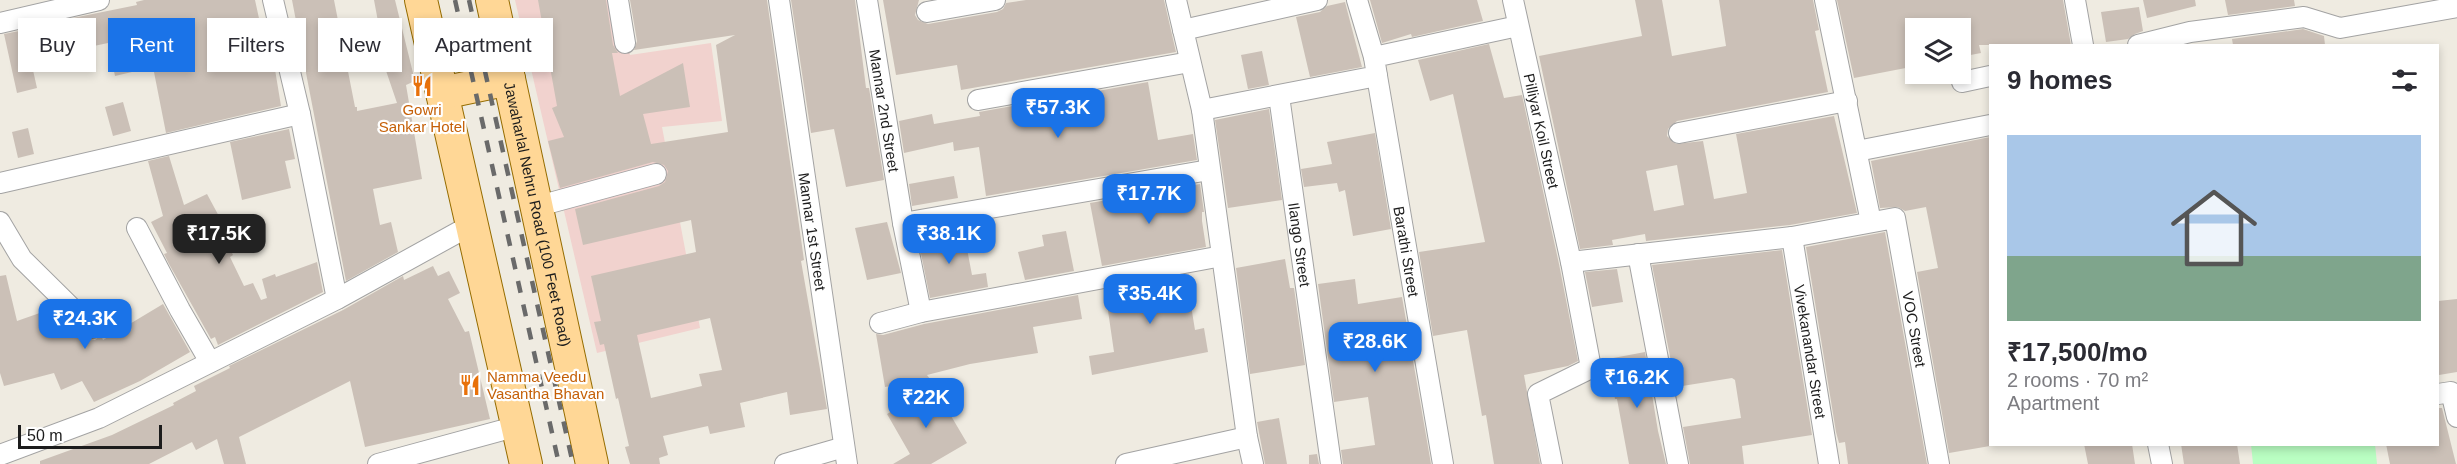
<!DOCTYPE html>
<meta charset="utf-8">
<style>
:root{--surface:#fff;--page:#f2f2f3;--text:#2b2b33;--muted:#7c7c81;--line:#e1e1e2;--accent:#1a73e8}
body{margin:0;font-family:Arial,sans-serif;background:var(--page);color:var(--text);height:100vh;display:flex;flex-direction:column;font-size:22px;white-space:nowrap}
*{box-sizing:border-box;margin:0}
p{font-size:20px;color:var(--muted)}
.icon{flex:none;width:33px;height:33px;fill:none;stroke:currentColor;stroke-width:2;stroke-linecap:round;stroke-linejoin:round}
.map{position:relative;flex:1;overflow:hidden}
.sheet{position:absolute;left:1989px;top:44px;width:450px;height:402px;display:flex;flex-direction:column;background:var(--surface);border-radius:0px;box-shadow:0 3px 9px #0003}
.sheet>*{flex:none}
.top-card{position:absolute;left:18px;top:18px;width:570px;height:54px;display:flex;gap:12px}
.fabs{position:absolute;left:1905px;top:18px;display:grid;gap:12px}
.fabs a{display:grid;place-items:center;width:66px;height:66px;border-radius:0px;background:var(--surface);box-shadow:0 3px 9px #0003;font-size:30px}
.scale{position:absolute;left:18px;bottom:15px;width:144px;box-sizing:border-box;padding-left:6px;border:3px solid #1c1c1c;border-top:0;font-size:16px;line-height:21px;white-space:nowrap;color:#1c1c1c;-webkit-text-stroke:4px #fff;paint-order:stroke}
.price{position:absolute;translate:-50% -51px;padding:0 14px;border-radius:12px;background:var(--accent);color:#fff;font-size:20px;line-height:39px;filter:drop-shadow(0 2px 3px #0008)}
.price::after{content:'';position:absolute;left:50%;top:36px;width:18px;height:14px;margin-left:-9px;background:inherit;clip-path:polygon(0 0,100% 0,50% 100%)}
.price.selected{background:#222;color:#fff}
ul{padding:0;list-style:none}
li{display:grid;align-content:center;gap:12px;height:318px;padding:0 18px}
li+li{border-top:2px solid var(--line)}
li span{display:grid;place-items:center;height:186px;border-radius:0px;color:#555}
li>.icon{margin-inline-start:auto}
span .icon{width:108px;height:108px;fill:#fffc;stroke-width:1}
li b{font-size:26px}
h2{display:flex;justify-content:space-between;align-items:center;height:72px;padding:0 18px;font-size:26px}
.chip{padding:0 21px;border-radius:0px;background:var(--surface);box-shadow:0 3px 9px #0003;font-size:21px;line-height:54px}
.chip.selected{background:var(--accent);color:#fff}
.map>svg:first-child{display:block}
</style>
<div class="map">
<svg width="2457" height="464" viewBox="0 0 2457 464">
<rect width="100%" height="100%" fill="#efebe1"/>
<path fill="#f1d2ce" d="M515 0H621L630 55 711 43 722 121 662 127 700 328 597 353Z"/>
<path fill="#b9fec2" d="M2251 444H2375L2377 464H2253Z"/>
<path fill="#cbc0b7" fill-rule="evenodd" d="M144 0H255L265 46 271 45 281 106 166 133 153 67 115 76 108 43 75 50 68 19 137 5 136 2Z
M292 0H334L355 107H357V111L397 103 382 59H385L374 0H395L415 81 406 85 422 179 373 189 380 225 391 222 398 252 346 281Z
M538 0H606L613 45 618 53H612L620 96 683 63 690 107 643 114 651 144 728 132 716 45 735 35 634 50 637 41 630 0H767L804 260 801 261 827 409 790 415 787 392 740 403 745 427 710 434 708 426 663 436 668 455 659 458 660 464H630L625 447 629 446 618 398 616 399 604 344 600 345 594 322 601 321 591 276 696 252 691 220 583 245 575 209 659 186 665 182 668 171 664 165 653 162 560 188 548 141 564 137 552 108 557 106ZM710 318 722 370 699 374 702 386 651 398 637 335Z
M791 0H855L866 88H869L884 180 846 187 834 129 811 133Z
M883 0H919L915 15 918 20 928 24 997 12 1003 9 1006 3 1026 0H1164L1176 52 961 90 957 65 896 75Z
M1370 0H1477L1483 21 1412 37 1411 34 1382 43Z
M1635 0H1662L1672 56 1726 46 1719 0H1813L1819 30 1815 31 1828 92 1677 121 1668 129 1667 136 1676 144 1703 141 1714 199 1747 193 1736 134 1834 116 1857 213 1790 225 1646 241 1645 234 1612 240 1613 245 1580 249 1539 56 1642 36ZM1677 165 1684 205 1654 211 1646 171Z
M1837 0H2063L2071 45H1979L1981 53 1960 57V25L1942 28H1916V66L1854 78Z
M2143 0H2195L2196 6 2147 18Z
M2225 0H2294L2295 6 2228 15Z
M1345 2 1362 67 1310 77 1296 17 1320 12 1327 6Z
M2139 7 2143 31 2135 34 2128 39 2106 42 2101 12Z
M2303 29 2324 36 2325 45H2233L2232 39Z
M24 30 37 88 17 93 4 34Z
M1489 44 1504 98 1522 95 1559 264 1578 361 1568 366 1524 375 1540 464H1494L1486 415 1482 416 1467 330 1433 336 1419 252 1485 242 1453 94 1430 101 1418 60Z
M1262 51 1269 85 1248 89 1241 55Z
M1148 82 1158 140 1193 134 1197 160 986 196 979 147 954 151 953 142 904 153 899 121 932 114 934 124 980 116 979 112Z
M123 102 131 131 113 136 105 107Z
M1269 109 1282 200 1228 208 1215 120Z
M28 128 34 154 18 158 12 132Z
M289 129 295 159 285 161 291 188 242 200 230 142Z
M1375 133 1391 229 1353 236 1345 190 1339 192 1337 183 1304 187 1301 169 1332 164 1327 142Z
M1990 137V446L1949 453 1917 272 1938 268 1926 207 1905 211 1898 207 1880 208 1871 161Z
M169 156 184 205 207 194 221 220 217 222 233 255 230 257 244 286 253 283 261 300 267 298 262 279 275 274 276 277 317 262 323 292 218 345 215 337 211 339 169 264 164 254 167 253 151 222 163 216 148 161Z
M954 176 958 198 912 206 909 184Z
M1200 184 1204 212H1202V221L1206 247 1102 266 1090 203Z
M887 222 901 273 867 280 855 228Z
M963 228 972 275 986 273 988 287 930 298 918 239Z
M1066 231 1074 271 1025 280 1018 252 1044 246 1042 235Z
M1885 232 1927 464H1848L1845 442 1839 443 1836 432 1806 247Z
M1782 250 1812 435 1742 446 1744 464H1690L1683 427 1741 418 1735 380 1732 378 1676 387 1652 265Z
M1285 259 1290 288H1294L1305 365 1250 374 1236 268Z
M433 266 438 276 449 271 460 293 448 299 465 332 469 331 490 419 365 447 350 381 239 437 246 464H224L217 439 196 450 192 442 149 464H40V461L112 435 174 405 173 403 196 391 194 386 230 368 229 366 343 310 403 276 404 280Z
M1617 269 1623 302 1592 307 1585 272Z
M1189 274 1193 292 1189 293 1195 330 1204 328 1208 352 1092 375 1089 356 1114 352 1105 290Z
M6 275 17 321 54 308 84 337 95 340 101 335 103 340 163 304 190 352 140 381 94 402 82 381 61 390 54 373 4 386 0 373V276Z
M1355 279 1358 304 1402 297 1431 464H1343L1341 450 1375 445 1368 397 1334 402 1318 284Z
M1078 295 1082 319 1033 327 1038 353 970 364 927 375 930 379 885 387 876 334 883 335 924 324Z
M2457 299V372L2439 375 2438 301Z
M1645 352 1658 431 1666 464H1629L1617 399H1615L1608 359Z
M934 387 967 443 931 464H893L910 454 887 414Z
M2438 408H2442L2456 464H2390L2386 444H2438Z
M1279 418 1287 464H1265L1257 422Z
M2084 444H2132L2135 464H2088Z
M2181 444H2237L2240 464H2184Z
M1317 454 1319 464H1309V455Z"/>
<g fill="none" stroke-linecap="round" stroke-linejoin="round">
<defs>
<g id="street">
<path d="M273 0 300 114 337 299"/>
<path d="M618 0 625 43"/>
<path id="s1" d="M779 0 847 464"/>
<path id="s2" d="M867 0 903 223 921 312"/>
<path d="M1176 0 1202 110 1247 437 1253 464"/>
<path d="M1357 0 1374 57"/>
<path id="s3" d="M1513 0 1571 262 1591 368 1538 394 1552 464"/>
<path d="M1825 0 1871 222"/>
<path d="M2075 0 2083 45"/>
<path d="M927 12 995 0"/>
<path d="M0 23 99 0"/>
<path d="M1183 30 1317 0"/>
<path d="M2138 45 2190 32 2304 17 2340 28 2457 7"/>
<path id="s4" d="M1377 76 1443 464"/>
<path d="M1962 82 1990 76"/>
<path id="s5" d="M1279 96 1331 464"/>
<path d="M978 100 1190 62"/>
<path d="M1202 110 1377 76 1374 57 1518 26"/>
<path d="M1679 133 1847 101"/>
<path d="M1857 151 1990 125"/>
<path d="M0 183 300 114"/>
<path d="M535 207 656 174"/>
<path d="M0 222 22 259 92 328"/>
<path d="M903 223 1209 170"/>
<path d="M137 228 180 310 210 362"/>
<path id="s6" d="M1792 237 1829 464"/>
<path d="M1638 254 1678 464"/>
<path id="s7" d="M1571 262 1792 237 1895 218 1939 464"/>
<path d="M880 323 921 312 1222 256"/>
<path d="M2438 394 2451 392 2457 417"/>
<path d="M2158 444 2162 464"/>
<path d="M0 455 99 418 337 299 473 224"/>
<path d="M378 464 518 426"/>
<path d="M785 464 844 447"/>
<path d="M1126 464 1247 437"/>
</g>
<g id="primary">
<path d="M421 0 526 464"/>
<path id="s8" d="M492 0 592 464"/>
<path d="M442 93 509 79"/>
</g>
</defs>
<use href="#street" stroke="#a3a3a3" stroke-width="22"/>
<use href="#primary" stroke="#956c00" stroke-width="34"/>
<use href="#street" stroke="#fff" stroke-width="20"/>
<use href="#primary" stroke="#ffd796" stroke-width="32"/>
<path stroke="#6a6a6a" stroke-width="4.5" stroke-dasharray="12 12" stroke-linecap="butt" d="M455 0 559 464
M469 0 573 464"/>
</g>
<defs>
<symbol id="restaurant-bare" viewBox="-9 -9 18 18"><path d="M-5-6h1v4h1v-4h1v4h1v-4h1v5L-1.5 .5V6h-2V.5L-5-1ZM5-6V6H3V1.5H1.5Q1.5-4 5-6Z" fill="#e8710a" stroke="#fff" stroke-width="2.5" paint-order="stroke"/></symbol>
</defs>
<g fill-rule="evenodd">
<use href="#restaurant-bare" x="407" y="71" width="30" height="30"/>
<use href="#restaurant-bare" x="455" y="370" width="30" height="30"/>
</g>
<g text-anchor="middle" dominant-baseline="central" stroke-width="4.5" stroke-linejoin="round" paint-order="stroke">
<g font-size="15" fill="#c56008" stroke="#fff">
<text x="422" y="109">Gowri<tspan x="422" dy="17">Sankar Hotel</tspan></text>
<text x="487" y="376" text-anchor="start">Namma Veedu<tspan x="487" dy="17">Vasantha Bhavan</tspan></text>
</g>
<g font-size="15" fill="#1c1c1c" stroke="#fff">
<text stroke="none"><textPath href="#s2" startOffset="112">Mannar 2nd Street</textPath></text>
<text stroke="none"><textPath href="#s3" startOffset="134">Pilliyar Koil Street</textPath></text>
<text stroke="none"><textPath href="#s8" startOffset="219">Jawaharlal Nehru Road (100 Feet Road)</textPath></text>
<text stroke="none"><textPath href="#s1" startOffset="234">Mannar 1st Street</textPath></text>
<text stroke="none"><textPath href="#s5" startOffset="150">Ilango Street</textPath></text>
<text stroke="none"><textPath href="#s4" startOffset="178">Barathi Street</textPath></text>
<text stroke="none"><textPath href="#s7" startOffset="440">VOC Street</textPath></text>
<text stroke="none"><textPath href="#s6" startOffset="116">Vivekanandar Street</textPath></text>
</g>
</g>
</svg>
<div class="fabs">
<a><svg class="icon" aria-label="layers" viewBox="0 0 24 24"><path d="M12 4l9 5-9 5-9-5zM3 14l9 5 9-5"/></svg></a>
</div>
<div class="scale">50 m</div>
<b class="price" style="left:1058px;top:139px">₹57.3K</b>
<b class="price" style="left:1149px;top:225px">₹17.7K</b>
<b class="price selected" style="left:219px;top:265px">₹17.5K</b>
<b class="price" style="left:949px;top:265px">₹38.1K</b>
<b class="price" style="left:1150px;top:325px">₹35.4K</b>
<b class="price" style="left:85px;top:350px">₹24.3K</b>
<b class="price" style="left:1375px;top:373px">₹28.6K</b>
<b class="price" style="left:1637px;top:409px">₹16.2K</b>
<b class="price" style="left:926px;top:429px">₹22K</b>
<div class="top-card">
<a class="chip">Buy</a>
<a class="chip selected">Rent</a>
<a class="chip">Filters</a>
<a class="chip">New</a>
<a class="chip">Apartment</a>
</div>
<section class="sheet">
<h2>9 homes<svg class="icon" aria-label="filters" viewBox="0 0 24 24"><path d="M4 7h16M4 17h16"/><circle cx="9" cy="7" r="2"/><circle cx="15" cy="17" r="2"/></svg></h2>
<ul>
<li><span style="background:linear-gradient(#a9c7e8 65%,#7fa58c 0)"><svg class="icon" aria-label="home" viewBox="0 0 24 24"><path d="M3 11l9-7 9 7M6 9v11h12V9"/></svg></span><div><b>₹17,500/mo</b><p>2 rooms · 70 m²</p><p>Apartment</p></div></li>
</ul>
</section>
</div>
